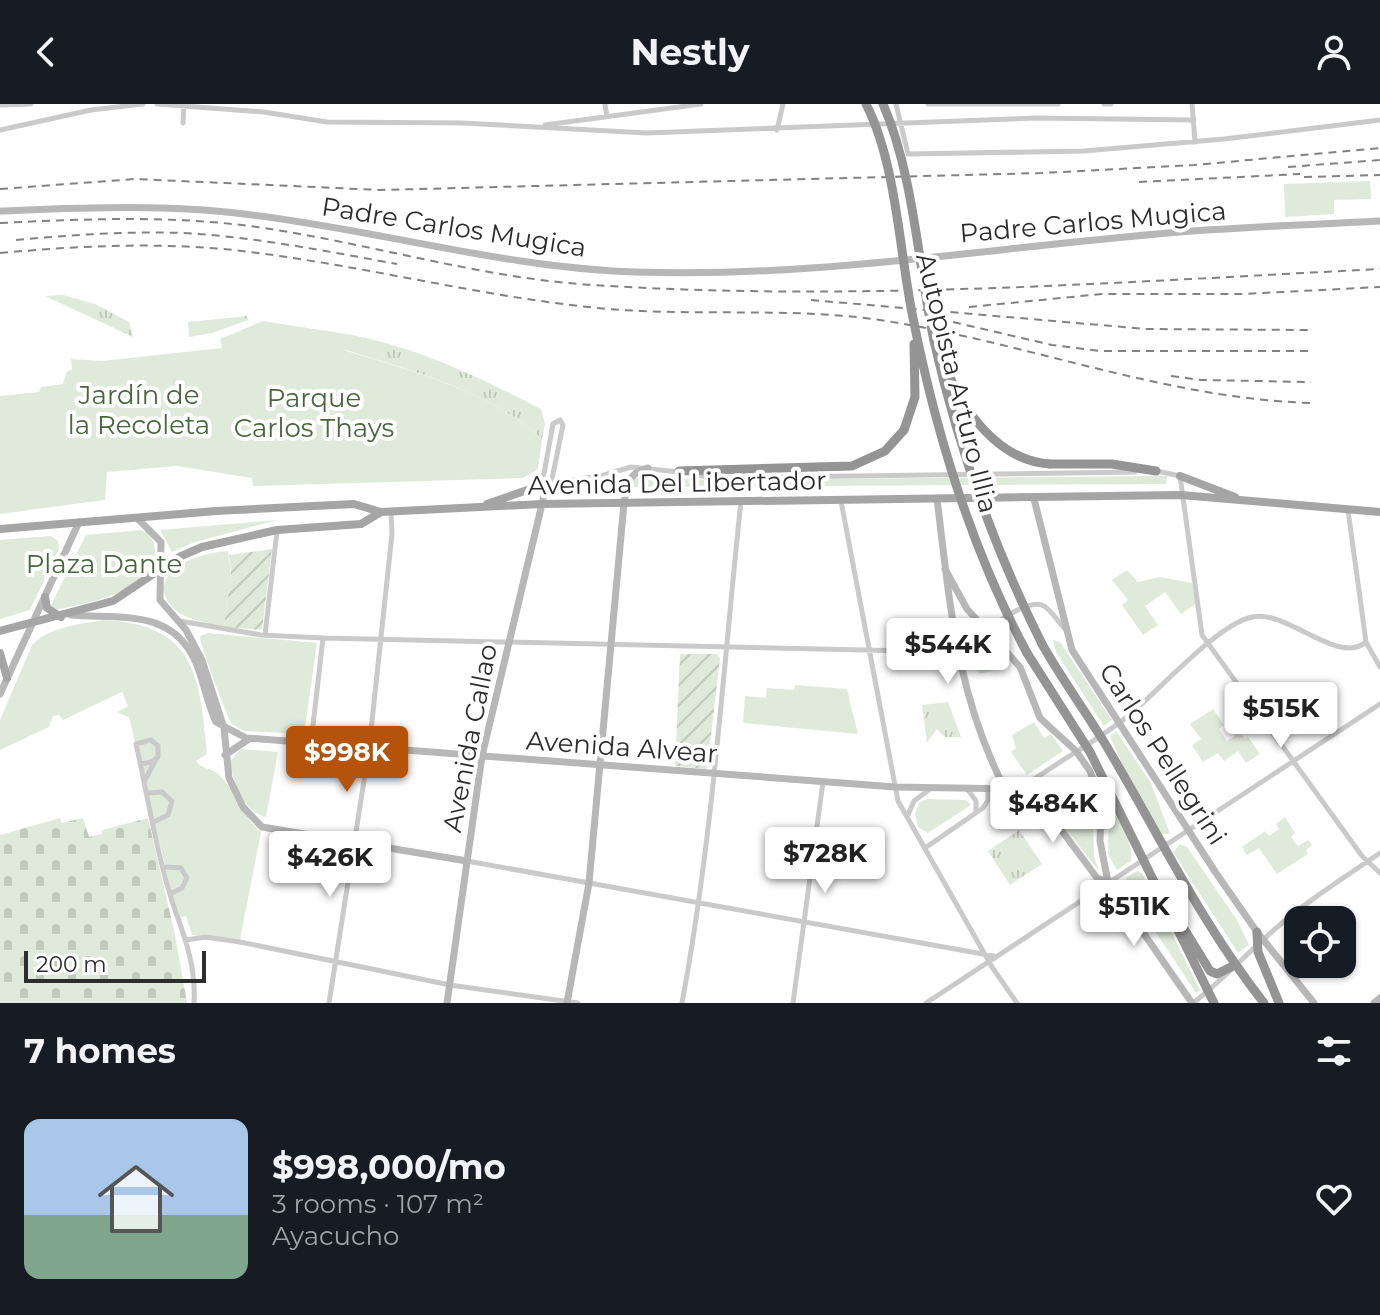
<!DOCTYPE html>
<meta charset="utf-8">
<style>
:root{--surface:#171b24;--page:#242831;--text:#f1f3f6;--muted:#9ea1a6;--accent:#b45309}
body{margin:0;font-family:Montserrat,sans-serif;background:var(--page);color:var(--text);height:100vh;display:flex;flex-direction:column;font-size:30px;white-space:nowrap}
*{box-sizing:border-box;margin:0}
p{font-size:26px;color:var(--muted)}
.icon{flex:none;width:44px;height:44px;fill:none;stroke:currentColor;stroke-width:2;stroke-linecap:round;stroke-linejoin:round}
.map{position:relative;height:899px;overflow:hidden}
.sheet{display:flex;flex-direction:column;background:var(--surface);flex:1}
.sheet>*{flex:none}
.tools{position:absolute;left:1284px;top:802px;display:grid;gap:16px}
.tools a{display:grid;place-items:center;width:72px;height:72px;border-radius:16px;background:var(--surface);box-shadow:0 2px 6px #0004;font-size:40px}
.scale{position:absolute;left:24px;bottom:20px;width:182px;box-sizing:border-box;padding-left:8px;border:4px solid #2d2d2d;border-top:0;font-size:22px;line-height:28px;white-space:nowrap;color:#2d2d2d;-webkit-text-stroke:6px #fff;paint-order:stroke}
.price{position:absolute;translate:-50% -68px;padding:0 18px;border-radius:8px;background:#fff;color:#222;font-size:26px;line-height:52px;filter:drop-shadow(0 2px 4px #0008)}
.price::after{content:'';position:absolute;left:50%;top:48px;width:24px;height:18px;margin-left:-12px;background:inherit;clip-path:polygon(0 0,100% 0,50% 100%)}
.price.current{background:var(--accent);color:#fff}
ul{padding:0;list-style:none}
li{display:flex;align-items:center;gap:24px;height:200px;padding:0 24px}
li span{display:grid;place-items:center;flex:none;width:224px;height:160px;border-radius:16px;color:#555}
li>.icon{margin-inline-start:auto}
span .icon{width:96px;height:96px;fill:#fffc;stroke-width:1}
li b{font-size:34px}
h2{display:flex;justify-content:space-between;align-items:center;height:96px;padding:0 24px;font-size:34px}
header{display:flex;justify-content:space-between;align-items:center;height:104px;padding:0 24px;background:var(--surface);font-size:36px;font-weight:700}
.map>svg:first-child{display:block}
</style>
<header><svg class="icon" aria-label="back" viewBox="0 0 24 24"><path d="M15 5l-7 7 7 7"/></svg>Nestly<svg class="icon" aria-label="person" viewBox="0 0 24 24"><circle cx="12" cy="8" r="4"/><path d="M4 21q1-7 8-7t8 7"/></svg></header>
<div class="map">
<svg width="1380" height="899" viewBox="0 0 1380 899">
<defs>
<pattern id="grass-tufts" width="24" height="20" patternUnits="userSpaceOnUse" patternTransform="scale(2)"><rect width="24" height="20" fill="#e0eadb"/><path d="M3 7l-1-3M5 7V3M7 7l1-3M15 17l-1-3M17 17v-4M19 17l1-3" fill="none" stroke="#c0c9bc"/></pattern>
<pattern id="cemetery-stones" width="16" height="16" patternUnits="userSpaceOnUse" patternTransform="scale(2)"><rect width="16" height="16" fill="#e0eadb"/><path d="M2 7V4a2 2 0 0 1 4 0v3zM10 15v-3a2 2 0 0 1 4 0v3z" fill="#c0c9bc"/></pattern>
<pattern id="garden-furrows" width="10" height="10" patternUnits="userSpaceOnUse" patternTransform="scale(2)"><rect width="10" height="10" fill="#e0eadb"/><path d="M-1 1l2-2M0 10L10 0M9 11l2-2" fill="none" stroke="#c0c9bc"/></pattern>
</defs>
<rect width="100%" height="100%" fill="#fff"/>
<path fill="url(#grass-tufts)" d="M63 191 95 200 129 218 133 233 45 192Z
M247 212 248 216 212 229 189 233 188 218Z
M346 230C415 242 479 273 541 305L545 320 542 335C489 286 411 267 343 245Z
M948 598 961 633H945L937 625 927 639 922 601Z
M1019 726 1042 760 1010 781 988 747Z"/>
<path fill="url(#cemetery-stones)" d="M60 714 62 719 83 714 89 733 102 730V726L148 714 175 831 187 899H0V731Z"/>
<path fill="#e0eadb" d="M1370 77 1371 95 1334 96V110L1285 113 1284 80Z
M263 217 346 230 344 246C411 267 489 286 542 335L538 365 523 374 253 382 252 374 177 362 107 368 105 396 0 410V292L39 288 41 283 63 280 67 267 72 266 71 255 102 257 222 244 220 235Z
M1167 372 1166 380 631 383 635 374 715 376Z
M278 416 195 438 172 448 160 426Z
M141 426C150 429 154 436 155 445 160 487 84 500 54 506L51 501 86 431Z
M51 432 58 437 59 445 30 506 0 515V436Z
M228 447 231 469 224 523C199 517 168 514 163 484 170 457 204 449 228 447Z
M1127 466 1138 478 1160 473 1192 479 1196 500 1181 510 1165 488 1145 502 1158 521 1143 531 1122 501 1128 496 1112 476Z
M104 516C195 520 200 572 207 650L196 657C203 666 210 663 218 670 236 686 241 712 261 728L240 836 192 831 186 812 179 814 177 811 129 613 117 608 128 602 122 588 63 616 59 611 53 612 49 623 0 646V616L32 541C49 523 80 520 104 516Z
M208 529 317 539 304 630 244 627 232 620C226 611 199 537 200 532Z
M1053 536 1060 538 1112 616 1104 622 1056 548Z
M985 539 1001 564 980 570 963 552Z
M795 581 847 585 858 630 743 619 745 592 766 594 767 584 794 586Z
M1213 605 1224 621 1219 625 1227 637 1240 628 1245 635 1248 633 1260 650 1246 659 1238 647 1224 657 1218 649 1203 658 1192 641 1201 635 1190 620Z
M1034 618 1044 634 1051 630 1063 647 1027 671 1011 648 1016 644 1012 631Z
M1116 627 1151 679 1170 730H1162L1125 667 1110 632Z
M241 645 278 648 266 713C243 707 233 679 230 657Z
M1092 685 1094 753 1099 767 1054 710Z
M927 695 965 696 971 701 928 729 918 723 915 710 919 699Z
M1109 705C1120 713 1134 741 1131 757L1117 766 1108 750Z
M1285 713 1295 729 1291 733 1298 742 1308 736 1312 741 1306 746 1308 750 1277 770 1259 744 1247 751 1242 743 1265 727 1269 732 1279 725 1276 720Z
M1180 740 1187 743 1237 816 1249 841 1238 849 1173 748Z
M1137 767 1142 769 1200 886 1196 889 1124 780 1127 773Z"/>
<path fill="url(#garden-furrows)" d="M272 445 262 526 224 523 231 469 229 451Z
M680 550H717L720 554 707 665 675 662Z"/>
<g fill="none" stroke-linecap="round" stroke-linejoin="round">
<path stroke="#cacaca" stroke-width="5" d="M157 0 264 8 327 18 462 19 647 29 1036 14 1194 16
M605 0 607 13
M896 0 908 50 1084 47 1224 35 1380 16
M928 0H1058
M1104 0H1111
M1192 0 1195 38
M0 1 31 0
M183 19 184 0
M545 21 701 0
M0 26 91 6 143 0
M777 26 783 0
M1157 367 1180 372 1202 531 1362 752 1380 769
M693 370 712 374 1135 368
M546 378 543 375 553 320 560 316
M548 378 552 375 563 321 560 316
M547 379 601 372 631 363 679 368
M841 397 898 697 992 863 1017 899
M1348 406 1366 538 1380 563
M180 517 261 531 323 534 956 548C973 537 1025 491 1044 502 1052 507 1059 519 1066 526
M265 531 277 427
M311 639 323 534
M141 660 152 658 158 653V642L151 636 136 640C148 693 158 758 176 809 187 838 196 867 194 899
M145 676 155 657
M1022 684C1056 658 1095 639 1128 612 1159 587 1216 521 1252 513 1287 505 1338 562 1366 538
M968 686 976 697V708
M148 689 162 688 172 697 168 711 154 718
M907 713 914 697 930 685
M925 744 983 704 988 696V685
M467 757 994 852
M166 763 181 764 187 774 182 784 172 789
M186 836 205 833 240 838 450 881 578 899
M329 899 369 645 392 430 391 408
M682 899C713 733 723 565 741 397
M793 899 823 678
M926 899 1380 600
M1193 899C1223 876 1246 850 1275 825 1307 797 1345 773 1380 749"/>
<path stroke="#b7b7b7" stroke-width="7" d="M0 107C81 104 163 100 244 110 376 125 503 164 636 168 812 174 983 145 1157 130 1231 123 1306 121 1380 117
M937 395C950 499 956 590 1005 685
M1034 395 1072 546 1216 769 1257 828 1314 899
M137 414 161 438 160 496 186 526 202 556 224 624 229 674 243 703 262 723 467 757
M945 465 967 505 1020 563 1040 614 1076 647 1090 667 1101 698 1100 737 1108 778
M71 511C120 515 173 504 196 559 204 578 207 599 216 618L246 634 895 683 1026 685 1036 692 1097 774 1108 778 1192 899
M0 590 79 418
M225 651 249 635
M447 899 482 652 547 379
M567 899 589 779 624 399C627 380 628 369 648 364
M1374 899 1380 894"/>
<path stroke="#a5a5a5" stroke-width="8" d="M1180 372 1235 393
M487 400 547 379
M0 425 216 407 354 400 381 408
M45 493 47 504 61 513
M0 527 113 497 179 453 202 443 277 426 361 420 381 408 542 400 1181 391 1380 408
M0 549 7 574"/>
<path stroke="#949494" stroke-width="9" d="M1050 360H1112L1156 367
M679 367 852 362 885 347 904 326
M1042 540C1061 574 1084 605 1104 638 1157 726 1200 818 1264 899
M1027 549 1090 648 1214 899
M1101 698 1103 680
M1180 818 1210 867 1217 870 1235 861
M1257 828 1258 848 1279 899"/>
<path stroke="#828282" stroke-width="2" stroke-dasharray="8 6" stroke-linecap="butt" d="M1288 63 1380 56
M1304 73 1380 71
M1139 78 1300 70
M0 85 135 75 380 86 1042 69 1194 61 1380 44
M0 119C86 115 171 111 257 123 369 139 480 174 593 181 855 198 1119 178 1380 165
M16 136C71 131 127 127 183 129 255 133 326 147 397 160
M0 149C78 142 155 138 233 146 352 159 468 190 588 203 685 214 783 202 880 216 1025 238 1163 294 1310 299
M811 196 1146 225 1311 226
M969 203 1102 190H1243L1380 183
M953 218 1052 241 1100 247H1311
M1171 272 1201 276 1311 278"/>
<path stroke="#949494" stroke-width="9" d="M866 0C896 59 899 143 912 209 935 326 970 443 1027 549
M883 0C914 71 918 161 934 237 958 343 994 444 1042 540
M945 261C962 306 998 357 1050 360
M904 326 915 293 914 240"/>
</g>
<g text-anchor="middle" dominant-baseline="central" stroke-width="8" stroke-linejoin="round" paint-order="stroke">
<g font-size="26" fill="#2d2d2d" stroke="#fff">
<text transform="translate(1093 118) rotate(-5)">Padre Carlos Mugica</text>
<text transform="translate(454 123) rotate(9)">Padre Carlos Mugica</text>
<text transform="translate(957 279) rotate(76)">Autopista Arturo Illia</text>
<text transform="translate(677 379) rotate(-1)">Avenida Del Libertador</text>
<text transform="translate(470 634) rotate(-79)">Avenida Callao</text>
<text transform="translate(622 643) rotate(4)">Avenida Alvear</text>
<text transform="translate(1163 650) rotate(57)">Carlos Pellegrini</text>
</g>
<g font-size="26" fill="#48663c" stroke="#fff">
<text x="139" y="291">Jardín de<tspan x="139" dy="30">la Recoleta</tspan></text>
<text x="314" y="294">Parque<tspan x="314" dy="30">Carlos Thays</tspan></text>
<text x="104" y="460">Plaza Dante</text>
</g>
</g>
</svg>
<div class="tools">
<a><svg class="icon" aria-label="locate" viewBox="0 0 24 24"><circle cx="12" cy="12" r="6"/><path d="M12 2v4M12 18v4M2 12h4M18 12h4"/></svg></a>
</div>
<div class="scale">200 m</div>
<b class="price" style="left:948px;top:582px">$544K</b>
<b class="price" style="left:1281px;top:646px">$515K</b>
<b class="price current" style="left:347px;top:690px">$998K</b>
<b class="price" style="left:1053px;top:741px">$484K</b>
<b class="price" style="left:825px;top:791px">$728K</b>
<b class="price" style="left:330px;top:795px">$426K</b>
<b class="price" style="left:1134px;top:844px">$511K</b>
</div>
<section class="sheet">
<h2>7 homes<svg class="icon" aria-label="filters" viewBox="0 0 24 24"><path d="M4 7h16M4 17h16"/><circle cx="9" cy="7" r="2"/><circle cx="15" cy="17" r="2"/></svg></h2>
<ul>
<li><span style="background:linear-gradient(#a9c7e8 60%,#7fa58c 0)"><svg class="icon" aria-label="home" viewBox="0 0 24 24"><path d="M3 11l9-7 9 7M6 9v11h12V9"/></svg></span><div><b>$998,000/mo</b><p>3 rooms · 107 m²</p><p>Ayacucho</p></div><svg class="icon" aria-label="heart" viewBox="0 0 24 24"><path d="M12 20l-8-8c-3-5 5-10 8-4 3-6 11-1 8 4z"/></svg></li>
</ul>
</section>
